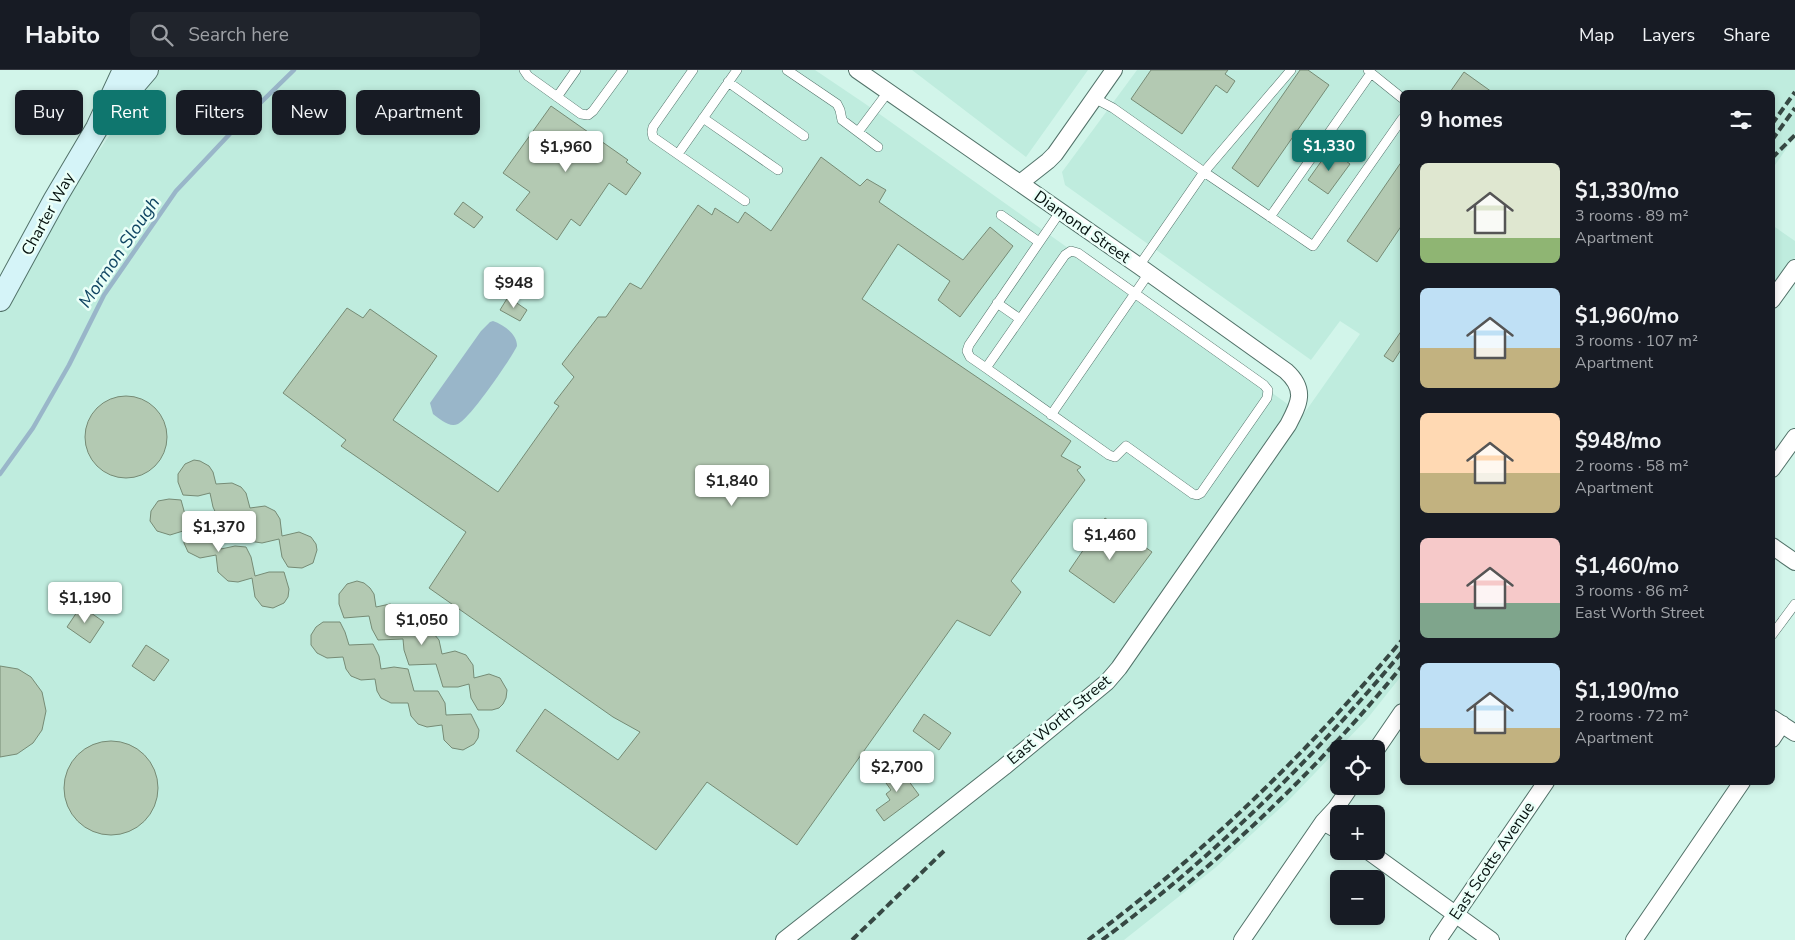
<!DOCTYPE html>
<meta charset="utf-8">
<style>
:root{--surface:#171b24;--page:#20242c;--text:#f1f3f6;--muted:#9ea1a6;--line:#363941;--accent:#0f766e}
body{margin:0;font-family:"Nunito Sans",sans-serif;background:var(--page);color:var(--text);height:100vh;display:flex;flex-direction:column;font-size:19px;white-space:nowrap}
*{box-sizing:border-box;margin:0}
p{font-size:16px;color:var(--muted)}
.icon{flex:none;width:28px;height:28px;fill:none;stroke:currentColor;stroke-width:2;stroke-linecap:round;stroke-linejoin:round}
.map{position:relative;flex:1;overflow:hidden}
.panel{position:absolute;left:1400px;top:20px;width:375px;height:695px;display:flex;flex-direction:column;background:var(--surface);border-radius:8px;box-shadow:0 2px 8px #0003}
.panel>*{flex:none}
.banner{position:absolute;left:15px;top:20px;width:475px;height:45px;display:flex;gap:10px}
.controls{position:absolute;left:1330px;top:670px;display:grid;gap:10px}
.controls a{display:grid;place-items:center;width:55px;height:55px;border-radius:8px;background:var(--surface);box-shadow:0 2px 8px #0003;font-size:25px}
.price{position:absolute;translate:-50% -42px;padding:0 11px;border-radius:5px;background:#fff;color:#222;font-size:16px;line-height:32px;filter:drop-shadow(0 1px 2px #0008)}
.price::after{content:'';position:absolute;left:50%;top:30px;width:15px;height:11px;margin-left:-8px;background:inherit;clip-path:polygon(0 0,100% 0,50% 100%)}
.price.active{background:var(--accent);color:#fff}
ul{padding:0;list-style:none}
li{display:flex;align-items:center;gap:15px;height:125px;padding:0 20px}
li span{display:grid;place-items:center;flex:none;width:140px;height:100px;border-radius:8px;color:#555}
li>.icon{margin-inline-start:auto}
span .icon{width:60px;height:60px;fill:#fffc;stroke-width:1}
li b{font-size:21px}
h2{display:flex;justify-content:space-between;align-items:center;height:60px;padding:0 20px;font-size:21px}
.tag{padding:0 18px;border-radius:8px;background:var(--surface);box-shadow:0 2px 8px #0003;font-size:18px;line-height:45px}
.tag.active{background:var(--accent);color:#fff}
header{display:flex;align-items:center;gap:30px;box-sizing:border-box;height:70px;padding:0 25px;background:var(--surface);border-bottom:1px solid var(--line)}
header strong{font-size:24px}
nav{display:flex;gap:28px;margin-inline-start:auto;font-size:18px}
.search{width:350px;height:45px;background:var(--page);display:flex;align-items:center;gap:12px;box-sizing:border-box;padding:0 18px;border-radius:8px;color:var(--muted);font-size:19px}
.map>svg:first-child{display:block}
</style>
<header>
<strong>Habito</strong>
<div class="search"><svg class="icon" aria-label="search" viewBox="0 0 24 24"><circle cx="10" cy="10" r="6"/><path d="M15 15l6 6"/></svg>Search here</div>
<nav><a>Map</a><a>Layers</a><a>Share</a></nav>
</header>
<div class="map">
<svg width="1795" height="870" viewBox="0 0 1795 870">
<rect width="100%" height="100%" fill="#d2f5ea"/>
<path fill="#bfecde" d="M155 0H815L864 33 1303 345 1360 264 1340 251 1311 290 1065 115 1062 102 1137 0H1795V66L1773 98 1772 22H1402V605L1367 649 1289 730 1215 798 1124 870H0V223Z
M912 0H1088L1026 87Z
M1772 155 1795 171V187L1773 219Z"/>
<path fill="#99b6c9" d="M493 251C504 255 517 264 517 276 511 289 469 350 458 354 449 358 440 349 433 344L430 333 481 261 490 252Z"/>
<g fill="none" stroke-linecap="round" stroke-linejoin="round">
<path stroke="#99b6c9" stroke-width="4.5" d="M0 404 33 358 69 295 104 225 176 121 243 50 294 0"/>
</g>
<path fill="#b3c9b2" stroke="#768b75" d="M1151 0H1228L1225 4 1235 11 1227 23 1216 15 1182 64 1131 29Z
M1300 0H1308L1329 15 1258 117 1232 98Z
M1464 2 1492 22H1450Z
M551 36 628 90 626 92 641 103 626 125 609 113 580 156 571 149 557 170 516 140 530 122 503 103Z
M1330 79 1350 94 1328 124 1308 110Z
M821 87 860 116 867 109 886 120 879 132 963 190 990 157 1013 176 960 247 938 230 950 211 898 174 862 229 1071 371 1061 386 1081 397 1077 400 1085 410 1011 511 1021 522 990 566 957 550 797 775 707 712 656 780 516 681 545 639 618 690 640 662 613 647 429 518 466 462 341 376 346 370 283 323 347 238 363 248 370 239 437 286 393 350 498 422 559 336 554 333 574 307 562 294 598 247H606L630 213 641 219 698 135 712 145 715 138 738 153 745 142 771 161Z
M1402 91V155L1377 192 1347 171Z
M463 132 483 147 474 158 454 144Z
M508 227 527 240 520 251 500 240Z
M1402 260V278L1393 292 1384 286Z
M85 367a41 41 0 1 1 82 0a41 41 0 1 1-82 0Z
M194 390 200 391 209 396 213 402 216 414 232 413 241 417 246 423 250 438 265 436 275 441 280 449 282 466 299 462 311 467 316 474 317 480 313 493 302 498 288 497 282 487 279 469 262 473 249 471 241 448 219 450 213 437 210 423 198 426 183 425 178 412V404L185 394Z
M169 429 181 430 188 455 200 452 215 454 219 465 221 479 235 476 246 477 251 487 255 506 269 502H284L289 519 288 527 284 533 273 538 262 536 255 527 252 508 238 512 228 511 218 502 216 485 200 488 188 482 184 473 183 461 170 465 157 461 150 451 151 441 158 431Z
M1105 448 1152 482 1114 533 1069 501Z
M357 511 364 513 370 518 374 524 376 537 390 534 400 538 406 546 409 561 423 559 434 564 439 570 442 584 455 581 466 585 473 595 474 608 489 604 500 608 507 620 506 628 503 634 499 638 492 640H478L471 628 469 614 458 617H443L436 594 409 595 404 580 403 569 378 570 372 559 369 546 344 548 339 534V524L347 514Z
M81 536 104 552 90 573 67 557Z
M323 552H340L345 562 349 575 373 574 379 586 381 599 394 597 408 599 414 621H438L445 633 446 645 471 644 479 660 478 668 474 674 463 680 452 678 444 670 442 655 427 657 418 654 411 646 408 633H391L381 628 377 621 375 609 361 610 351 606 346 599 343 587 327 588 317 583 311 575V565L316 557Z
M146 575 169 590 154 611 132 596Z
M0 596 18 599 31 607 42 622 46 641 42 660 33 673 17 684 0 687Z
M924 644 951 663 939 680 913 661Z
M64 718a47 47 0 1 1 94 0a47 47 0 1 1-94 0Z
M897 695 919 725 884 751 876 740 890 730 886 724 891 720 881 706Z"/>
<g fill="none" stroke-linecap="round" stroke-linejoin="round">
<defs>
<path id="service" d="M524 0 528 6 581 44 588 45 593 41 623 0
M693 0 653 57 652 62 653 67 745 131
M787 0 837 34 840 40 842 50 858 62 888 22
M1291 0 1204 102 1313 176 1402 49
M1371 3 1402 28
M728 12 804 66
M557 27 576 0
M1094 28 1113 38 1204 102 1139 196
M703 48 778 100
M858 62 878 77
M678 84 737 0
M1001 145 1039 172
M1270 147 1371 3 1368 0
M997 233 1020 249
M986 298 1065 185 1071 181 1078 183 1264 315 1268 320 1267 328 1201 423 1197 425 1193 424 1126 376 1115 387 1109 385 986 298 970 287 967 281 969 275 1060 142
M1051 345 1149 203
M1772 565 1795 534"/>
<path id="minor" d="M1020 113 1048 91 1055 84 1114 0
M1772 230 1795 198
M1772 399 1795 367
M1772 476 1795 492
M1772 648 1795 663
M1772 669 1782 654
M1376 680 1402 642
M1323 752 1339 761
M1368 781 1491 870
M784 870 1004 697 1107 612 1119 598 1288 355C1299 334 1307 320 1286 301L1139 196 857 0
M1242 870 1323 752 1336 738 1351 716
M1438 870 1546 712
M1634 870 1742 712"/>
<path id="secondary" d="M116 36 147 0
M0 230 55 129 97 58 124 0"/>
</defs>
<use href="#service" stroke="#527269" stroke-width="10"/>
<use href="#minor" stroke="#527269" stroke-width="18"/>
<use href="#secondary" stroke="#527269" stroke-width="24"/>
<use href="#service" stroke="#fff" stroke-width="9"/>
<use href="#minor" stroke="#fff" stroke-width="16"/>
<use href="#secondary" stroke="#d5f4f8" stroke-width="22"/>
<path stroke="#364843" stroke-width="4" stroke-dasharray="8 4" stroke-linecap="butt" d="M1772 54 1795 22
M1772 70 1795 38
M1772 88 1795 65
M1179 821C1260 753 1336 678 1402 596
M852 870 945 780
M1088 870C1207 781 1307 683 1402 570
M1102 870C1214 787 1313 689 1402 582"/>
</g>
<g text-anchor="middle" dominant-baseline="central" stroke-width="5" stroke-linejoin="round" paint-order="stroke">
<g font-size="16" fill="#05110e" stroke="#eafff8">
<text transform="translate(48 144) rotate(-61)">Charter Way</text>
<text transform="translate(1082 157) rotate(35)">Diamond Street</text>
<text transform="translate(1059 650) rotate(-40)">East Worth Street</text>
<text transform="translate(1492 791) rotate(-56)">East Scotts Avenue</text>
</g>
<g font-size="18" font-style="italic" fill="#114663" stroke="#eafff8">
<text transform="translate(119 182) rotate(-56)">Mormon Slough</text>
</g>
</g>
</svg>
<div class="controls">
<a><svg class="icon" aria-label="locate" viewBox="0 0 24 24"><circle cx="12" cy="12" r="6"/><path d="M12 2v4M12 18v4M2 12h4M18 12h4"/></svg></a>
<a>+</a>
<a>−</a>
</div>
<b class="price active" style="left:1329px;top:102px">$1,330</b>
<b class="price" style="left:566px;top:103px">$1,960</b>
<b class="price" style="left:514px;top:239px">$948</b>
<b class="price" style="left:732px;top:437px">$1,840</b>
<b class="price" style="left:219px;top:483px">$1,370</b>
<b class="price" style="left:1110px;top:491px">$1,460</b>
<b class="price" style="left:85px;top:554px">$1,190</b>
<b class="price" style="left:422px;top:576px">$1,050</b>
<b class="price" style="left:897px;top:723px">$2,700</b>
<div class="banner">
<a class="tag">Buy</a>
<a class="tag active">Rent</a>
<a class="tag">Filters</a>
<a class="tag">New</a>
<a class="tag">Apartment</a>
</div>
<section class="panel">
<h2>9 homes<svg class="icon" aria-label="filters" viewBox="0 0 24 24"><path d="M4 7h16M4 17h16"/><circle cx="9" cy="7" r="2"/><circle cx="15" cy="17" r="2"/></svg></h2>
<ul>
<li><span style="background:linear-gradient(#dfe7d0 75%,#8fb573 0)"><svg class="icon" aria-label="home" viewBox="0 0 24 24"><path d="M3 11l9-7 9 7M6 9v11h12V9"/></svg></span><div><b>$1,330/mo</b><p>3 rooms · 89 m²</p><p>Apartment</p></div></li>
<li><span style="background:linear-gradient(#bfe0f5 60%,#c2b280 0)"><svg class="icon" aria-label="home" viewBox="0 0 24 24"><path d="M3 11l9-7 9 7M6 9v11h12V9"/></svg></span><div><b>$1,960/mo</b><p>3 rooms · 107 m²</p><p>Apartment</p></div></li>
<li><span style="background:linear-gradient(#ffd9b3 60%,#c2b280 0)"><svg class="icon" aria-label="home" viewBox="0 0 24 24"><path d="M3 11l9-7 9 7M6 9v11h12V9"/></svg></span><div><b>$948/mo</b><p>2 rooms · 58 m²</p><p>Apartment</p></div></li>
<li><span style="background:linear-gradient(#f6c9c9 65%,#7fa58c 0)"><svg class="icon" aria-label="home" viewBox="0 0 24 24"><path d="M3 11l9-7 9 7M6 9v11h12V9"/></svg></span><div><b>$1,460/mo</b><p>3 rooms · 86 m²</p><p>East Worth Street</p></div></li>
<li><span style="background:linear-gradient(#bfe0f5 65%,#c2b280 0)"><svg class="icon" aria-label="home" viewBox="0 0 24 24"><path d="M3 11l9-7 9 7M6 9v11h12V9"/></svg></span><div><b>$1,190/mo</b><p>2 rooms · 72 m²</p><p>Apartment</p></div></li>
</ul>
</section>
</div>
